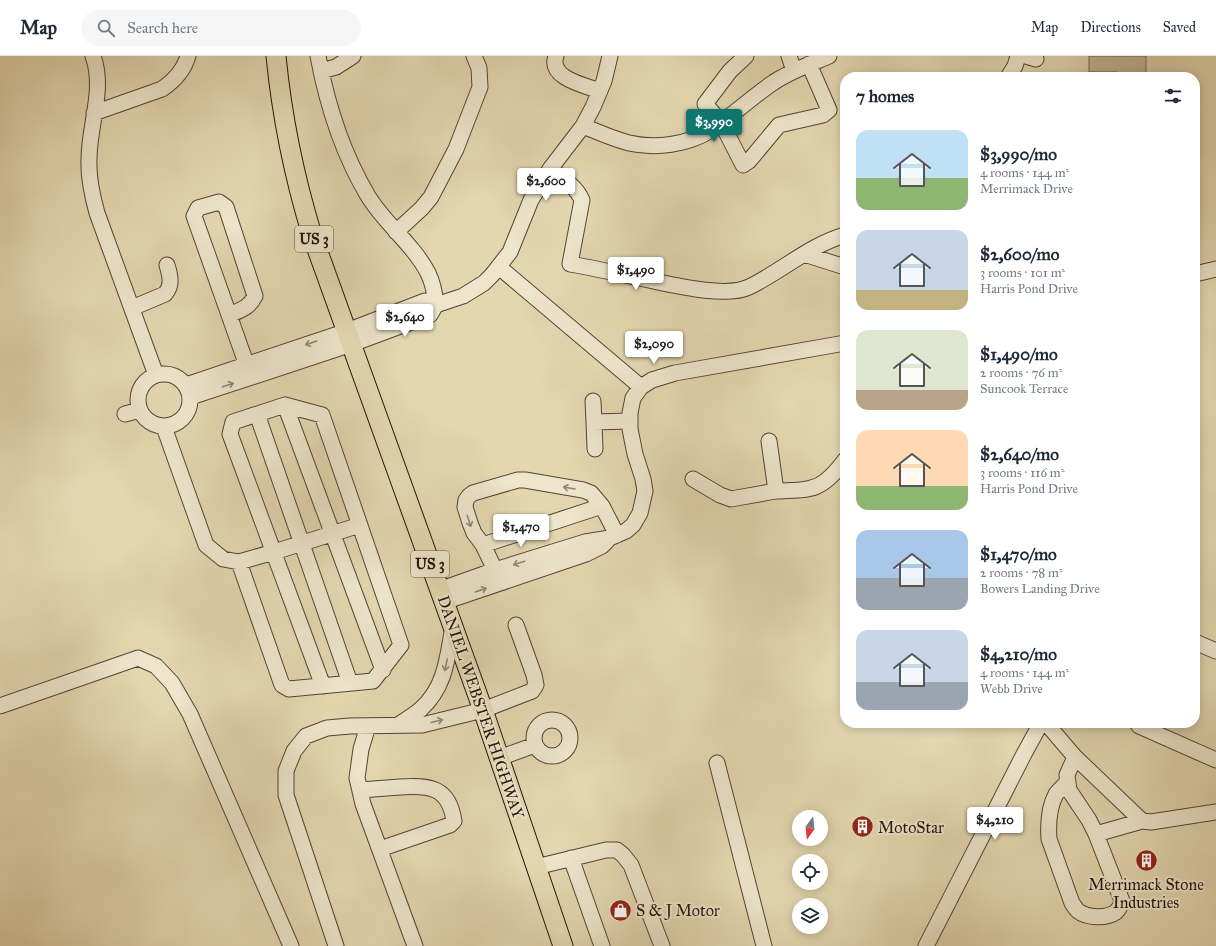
<!DOCTYPE html>
<meta charset="utf-8">
<style>
:root{--surface:#fff;--page:#f6f6f7;--text:#1f2937;--muted:#747a83;--line:#e0e1e3;--accent:#0f766e}
body{margin:0;font-family:"IM FELL Great Primer",serif;background:var(--page);color:var(--text);height:100vh;display:flex;flex-direction:column;font-size:15px;white-space:nowrap}
*{box-sizing:border-box;margin:0}
p{font-size:13px;color:var(--muted)}
.icon{flex:none;width:22px;height:22px;fill:none;stroke:currentColor;stroke-width:2;stroke-linecap:round;stroke-linejoin:round}
.map{position:relative;flex:1;overflow:hidden}
.panel{position:absolute;left:840px;top:16px;width:360px;height:656px;display:flex;flex-direction:column;background:var(--surface);border-radius:16px;box-shadow:0 2px 10px #0003}
.panel>*{flex:none}
.needle{width:26px;rotate:195deg}
.tools{position:absolute;left:792px;top:754px;display:grid;gap:8px}
.tools a{display:grid;place-items:center;width:36px;height:36px;border-radius:50%;background:var(--surface);box-shadow:0 2px 10px #0003;font-size:20px}
.price{position:absolute;translate:-50% -34px;padding:0 9px;border-radius:4px;background:#fff;color:#222;font-size:13px;line-height:26px;filter:drop-shadow(0 1px 2px #0008)}
.price::after{content:'';position:absolute;left:50%;top:24px;width:12px;height:9px;margin-left:-6px;background:inherit;clip-path:polygon(0 0,100% 0,50% 100%)}
.price.active{background:var(--accent);color:#fff}
ul{padding:0;list-style:none}
li{display:flex;align-items:center;gap:12px;height:100px;padding:0 16px}
li span{display:grid;place-items:center;flex:none;width:112px;height:80px;border-radius:12px;color:#555}
li>.icon{margin-inline-start:auto}
span .icon{width:48px;height:48px;fill:#fffc;stroke-width:1}
li b{font-size:17px}
h2{display:flex;justify-content:space-between;align-items:center;height:48px;padding:0 16px;font-size:17px}
header{display:flex;align-items:center;gap:24px;box-sizing:border-box;height:56px;padding:0 20px;background:var(--surface);border-bottom:1px solid var(--line)}
header strong{font-size:19px}
nav{display:flex;gap:22px;margin-inline-start:auto;font-size:14px}
.search{width:280px;height:36px;background:var(--page);display:flex;align-items:center;gap:10px;box-sizing:border-box;padding:0 14px;border-radius:22px;color:var(--muted);font-size:15px}
.map>svg:first-child{display:block}
</style>
<header>
<strong>Map</strong>
<div class="search"><svg class="icon" aria-label="search" viewBox="0 0 24 24"><circle cx="10" cy="10" r="6"/><path d="M15 15l6 6"/></svg>Search here</div>
<nav><a>Map</a><a>Directions</a><a>Saved</a></nav>
</header>
<div class="map">
<svg width="1216" height="890" viewBox="0 0 1216 890">
<rect width="100%" height="100%" fill="#e3d7b0"/>
<filter id="stains"><feTurbulence type="fractalNoise" baseFrequency=".005" numOctaves="4"/><feColorMatrix values="0 0 0 0 .2 0 0 0 0 .09 0 0 0 0 .02 0 0 0 .5 -.17"/></filter>
<radialGradient id="worn" r=".72"><stop offset=".6" stop-color="#630" stop-opacity="0"/><stop offset="1" stop-color="#630" stop-opacity=".3"/></radialGradient>
<path fill="#c3b693" stroke="#74644e" d="M1089 0H1146V21H1117V16H1089Z"/>
<g fill="none" stroke-linecap="round" stroke-linejoin="round">
<defs>
<path id="minor" d="M93 0C105 33 89 69 89 103 88 122 92 139 97 157L156 319
M318 0C327 48 343 98 368 140 385 168 413 188 428 217 433 227 435 238 436 249
M556 0C548 22 584 29 600 35
M746 0 730 15 705 48 721 66 743 109 749 105 779 69 823 59 829 54 809 8
M789 0 794 15
M1026 0 1036 3
M321 15 336 11 353 0
M1008 21 1015 10 1018 0
M94 57 162 33C174 25 184 14 188 0
M583 70C598 76 613 83 629 87 655 93 688 89 711 74 733 59 752 41 774 26 791 15 810 8 829 0
M550 113C562 122 576 130 582 144L570 208C593 212 616 217 639 222 666 227 724 243 749 231 782 215 810 189 845 179
M396 176 422 152 431 141 456 93 480 31 479 12 474 0
M804 198 845 211
M499 211 641 331
M1195 218 1216 213
M132 252 165 238C173 229 170 219 167 209
M229 259C241 254 249 252 255 240L226 151 219 146 198 152 194 160 251 321
M138 344a26 26 0 1 1 52 0a26 26 0 1 1-52 0Z
M186 329 347 275 425 245 436 249
M191 341 352 288 430 259 436 249 463 240 484 227 492 219 510 196 531 144 550 113 583 70 593 51 604 25 610 0
M593 345 594 366
M285 349 383 614
M125 358 140 354
M257 358 350 627
M164 371 206 489 223 503 239 506 274 496 360 469
M769 385 776 435C812 434 822 435 845 404
M595 393 594 366 630 365
M693 423 720 439 731 443 776 435
M483 489 602 450 617 479
M239 506 282 629 289 633 373 625 401 589 322 359 285 349 233 366 230 378 323 630
M495 514 483 489 474 477 470 467 465 451 466 444 469 440 473 437 518 424H525L583 434 591 437 602 450
M439 534 495 514 585 486 610 482 626 475 633 469 640 457 645 435 643 423 635 398 630 373V357L633 342 641 331 652 324 675 317 845 287
M444 546 586 498 602 490 608 484
M1195 586 1216 595
M0 650 138 602 156 610 172 627 190 658 291 890
M534 682a18 18 0 1 1 36 0a18 18 0 1 1-36 0Z
M1046 667 1075 701 1142 765 1151 766 1216 756
M1137 667 1139 670 1216 704
M398 669C406 664 414 659 421 653 446 630 447 602 453 571
M368 670 361 693 357 722 363 748 415 890
M499 702 535 689
M717 707 764 890
M1067 726C1064 730 1059 734 1056 738 1049 751 1048 769 1049 783L1072 847C1074 850 1076 853 1078 855 1087 862 1106 863 1116 856 1119 853 1121 849 1122 845L1096 778 1089 764 1069 734 1067 719 1075 701
M360 734C373 733 387 732 400 731 430 729 449 731 454 765L450 769 380 793
M1096 778 1142 765
M571 802 602 890
M536 811 606 794H617L623 799 631 809 662 890
M336 890 286 739V715L294 695 306 680 327 672 350 670 422 669 483 654 532 635 536 629 534 619 516 569
M926 890 1024 698 1041 667"/>
<path id="major" d="M276 0C282 61 294 120 312 179L483 654 563 890"/>
</defs>
<use href="#minor" stroke="#544432" stroke-width="17"/>
<use href="#major" stroke="#241308" stroke-width="21"/>
<use href="#minor" stroke="#ede5cc" stroke-width="15"/>
<use href="#major" stroke="#e3d7b0" stroke-width="19"/>
</g>
<defs><path id="oneway-shaft" d="M-6 0H5M1.5-3L5.5 0L1.5 3" fill="none" stroke-width="1.6" stroke-linecap="round" stroke-linejoin="round"/></defs>
<g stroke="#938674">
<use href="#oneway-shaft" transform="translate(311 287) rotate(161)"/>
<use href="#oneway-shaft" transform="translate(228 329) rotate(-18)"/>
<use href="#oneway-shaft" transform="translate(569 432) rotate(-170)"/>
<use href="#oneway-shaft" transform="translate(469 465) rotate(72)"/>
<use href="#oneway-shaft" transform="translate(519 507) rotate(162)"/>
<use href="#oneway-shaft" transform="translate(481 534) rotate(-19)"/>
<use href="#oneway-shaft" transform="translate(446 609) rotate(102)"/>
<use href="#oneway-shaft" transform="translate(437 665) rotate(-14)"/>
</g>
<defs>
<symbol id="building-disc" viewBox="-11 -11 22 22"><circle r="9.5" fill="#8f2418" stroke="#ede5cc"/><path d="M-4-6H4V6H1V3H-1V6H-4ZM-2.5-4.3h1.7v1.8h-1.7ZM.8-4.3h1.7v1.8H.8ZM-2.5-1h1.7V.8h-1.7ZM.8-1h1.7V.8H.8Z" fill="#fff"/></symbol>
<symbol id="shop-disc" viewBox="-11 -11 22 22"><circle r="9.5" fill="#8f2418" stroke="#ede5cc"/><path d="M-5-2.5h2.3a2.7 3.5 0 0 1 5.4 0H5L5.5 6h-11ZM-1.5-2.5h3a1.5 2.3 0 0 0-3 0Z" fill="#fff"/></symbol>
</defs>
<g fill-rule="evenodd">
<use href="#building-disc" x="850" y="758" width="25" height="25"/>
<use href="#building-disc" x="1134" y="792" width="25" height="25"/>
<use href="#shop-disc" x="608" y="842" width="25" height="25"/>
</g>
<g text-anchor="middle" dominant-baseline="central" stroke-width="4" stroke-linejoin="round" paint-order="stroke">
<g fill="#ede5cc" stroke="#605243" stroke-width="1">
<rect x="295" y="170" width="38" height="26" rx="3"/>
<rect x="411" y="495" width="38" height="26" rx="3"/>
</g>
<g font-size="15" font-weight="bold" fill="#241308">
<text x="314" y="183">US 3</text>
<text x="430" y="508">US 3</text>
</g>
<g font-size="16" fill="#241308" stroke="#ede5cc">
<text transform="translate(481 651) rotate(71)">DANIEL WEBSTER HIGHWAY</text>
</g>
<g font-size="16" fill="#241308" stroke="#ede5cc" text-anchor="start">
<text x="878" y="771">MotoStar</text>
<text x="1146" y="828" text-anchor="middle">Merrimack Stone<tspan x="1146" dy="18">Industries</tspan></text>
<text x="636" y="854">S &amp; J Motor</text>
</g>
</g>
<rect width="100%" height="100%" filter="url(#stains)"/>
<rect width="100%" height="100%" fill="url(#worn)"/>
</svg>
<div class="tools">
<a><svg class="needle" viewBox="-14 -14 28 28"><path d="M0-13l5 13h-10z" fill="#e53935"/><path d="M0 13l5-13h-10z" fill="#747a83"/></svg></a>
<a><svg class="icon" aria-label="locate" viewBox="0 0 24 24"><circle cx="12" cy="12" r="6"/><path d="M12 2v4M12 18v4M2 12h4M18 12h4"/></svg></a>
<a><svg class="icon" aria-label="layers" viewBox="0 0 24 24"><path d="M12 4l9 5-9 5-9-5zM3 14l9 5 9-5"/></svg></a>
</div>
<b class="price active" style="left:714px;top:87px">$3,990</b>
<b class="price" style="left:546px;top:146px">$2,600</b>
<b class="price" style="left:636px;top:235px">$1,490</b>
<b class="price" style="left:405px;top:282px">$2,640</b>
<b class="price" style="left:654px;top:309px">$2,090</b>
<b class="price" style="left:521px;top:492px">$1,470</b>
<b class="price" style="left:995px;top:785px">$4,210</b>
<section class="panel">
<h2>7 homes<svg class="icon" aria-label="filters" viewBox="0 0 24 24"><path d="M4 7h16M4 17h16"/><circle cx="9" cy="7" r="2"/><circle cx="15" cy="17" r="2"/></svg></h2>
<ul>
<li><span style="background:linear-gradient(#bfe0f5 60%,#8fb573 0)"><svg class="icon" aria-label="home" viewBox="0 0 24 24"><path d="M3 11l9-7 9 7M6 9v11h12V9"/></svg></span><div><b>$3,990/mo</b><p>4 rooms · 144 m²</p><p>Merrimack Drive</p></div></li>
<li><span style="background:linear-gradient(#c9d6e8 75%,#c2b280 0)"><svg class="icon" aria-label="home" viewBox="0 0 24 24"><path d="M3 11l9-7 9 7M6 9v11h12V9"/></svg></span><div><b>$2,600/mo</b><p>3 rooms · 101 m²</p><p>Harris Pond Drive</p></div></li>
<li><span style="background:linear-gradient(#dfe7d0 75%,#b9a48a 0)"><svg class="icon" aria-label="home" viewBox="0 0 24 24"><path d="M3 11l9-7 9 7M6 9v11h12V9"/></svg></span><div><b>$1,490/mo</b><p>2 rooms · 76 m²</p><p>Suncook Terrace</p></div></li>
<li><span style="background:linear-gradient(#ffd9b3 70%,#8fb573 0)"><svg class="icon" aria-label="home" viewBox="0 0 24 24"><path d="M3 11l9-7 9 7M6 9v11h12V9"/></svg></span><div><b>$2,640/mo</b><p>3 rooms · 116 m²</p><p>Harris Pond Drive</p></div></li>
<li><span style="background:linear-gradient(#a9c7e8 60%,#9aa5b1 0)"><svg class="icon" aria-label="home" viewBox="0 0 24 24"><path d="M3 11l9-7 9 7M6 9v11h12V9"/></svg></span><div><b>$1,470/mo</b><p>2 rooms · 78 m²</p><p>Bowers Landing Drive</p></div></li>
<li><span style="background:linear-gradient(#c9d6e8 65%,#9aa5b1 0)"><svg class="icon" aria-label="home" viewBox="0 0 24 24"><path d="M3 11l9-7 9 7M6 9v11h12V9"/></svg></span><div><b>$4,210/mo</b><p>4 rooms · 144 m²</p><p>Webb Drive</p></div></li>
</ul>
</section>
</div>
